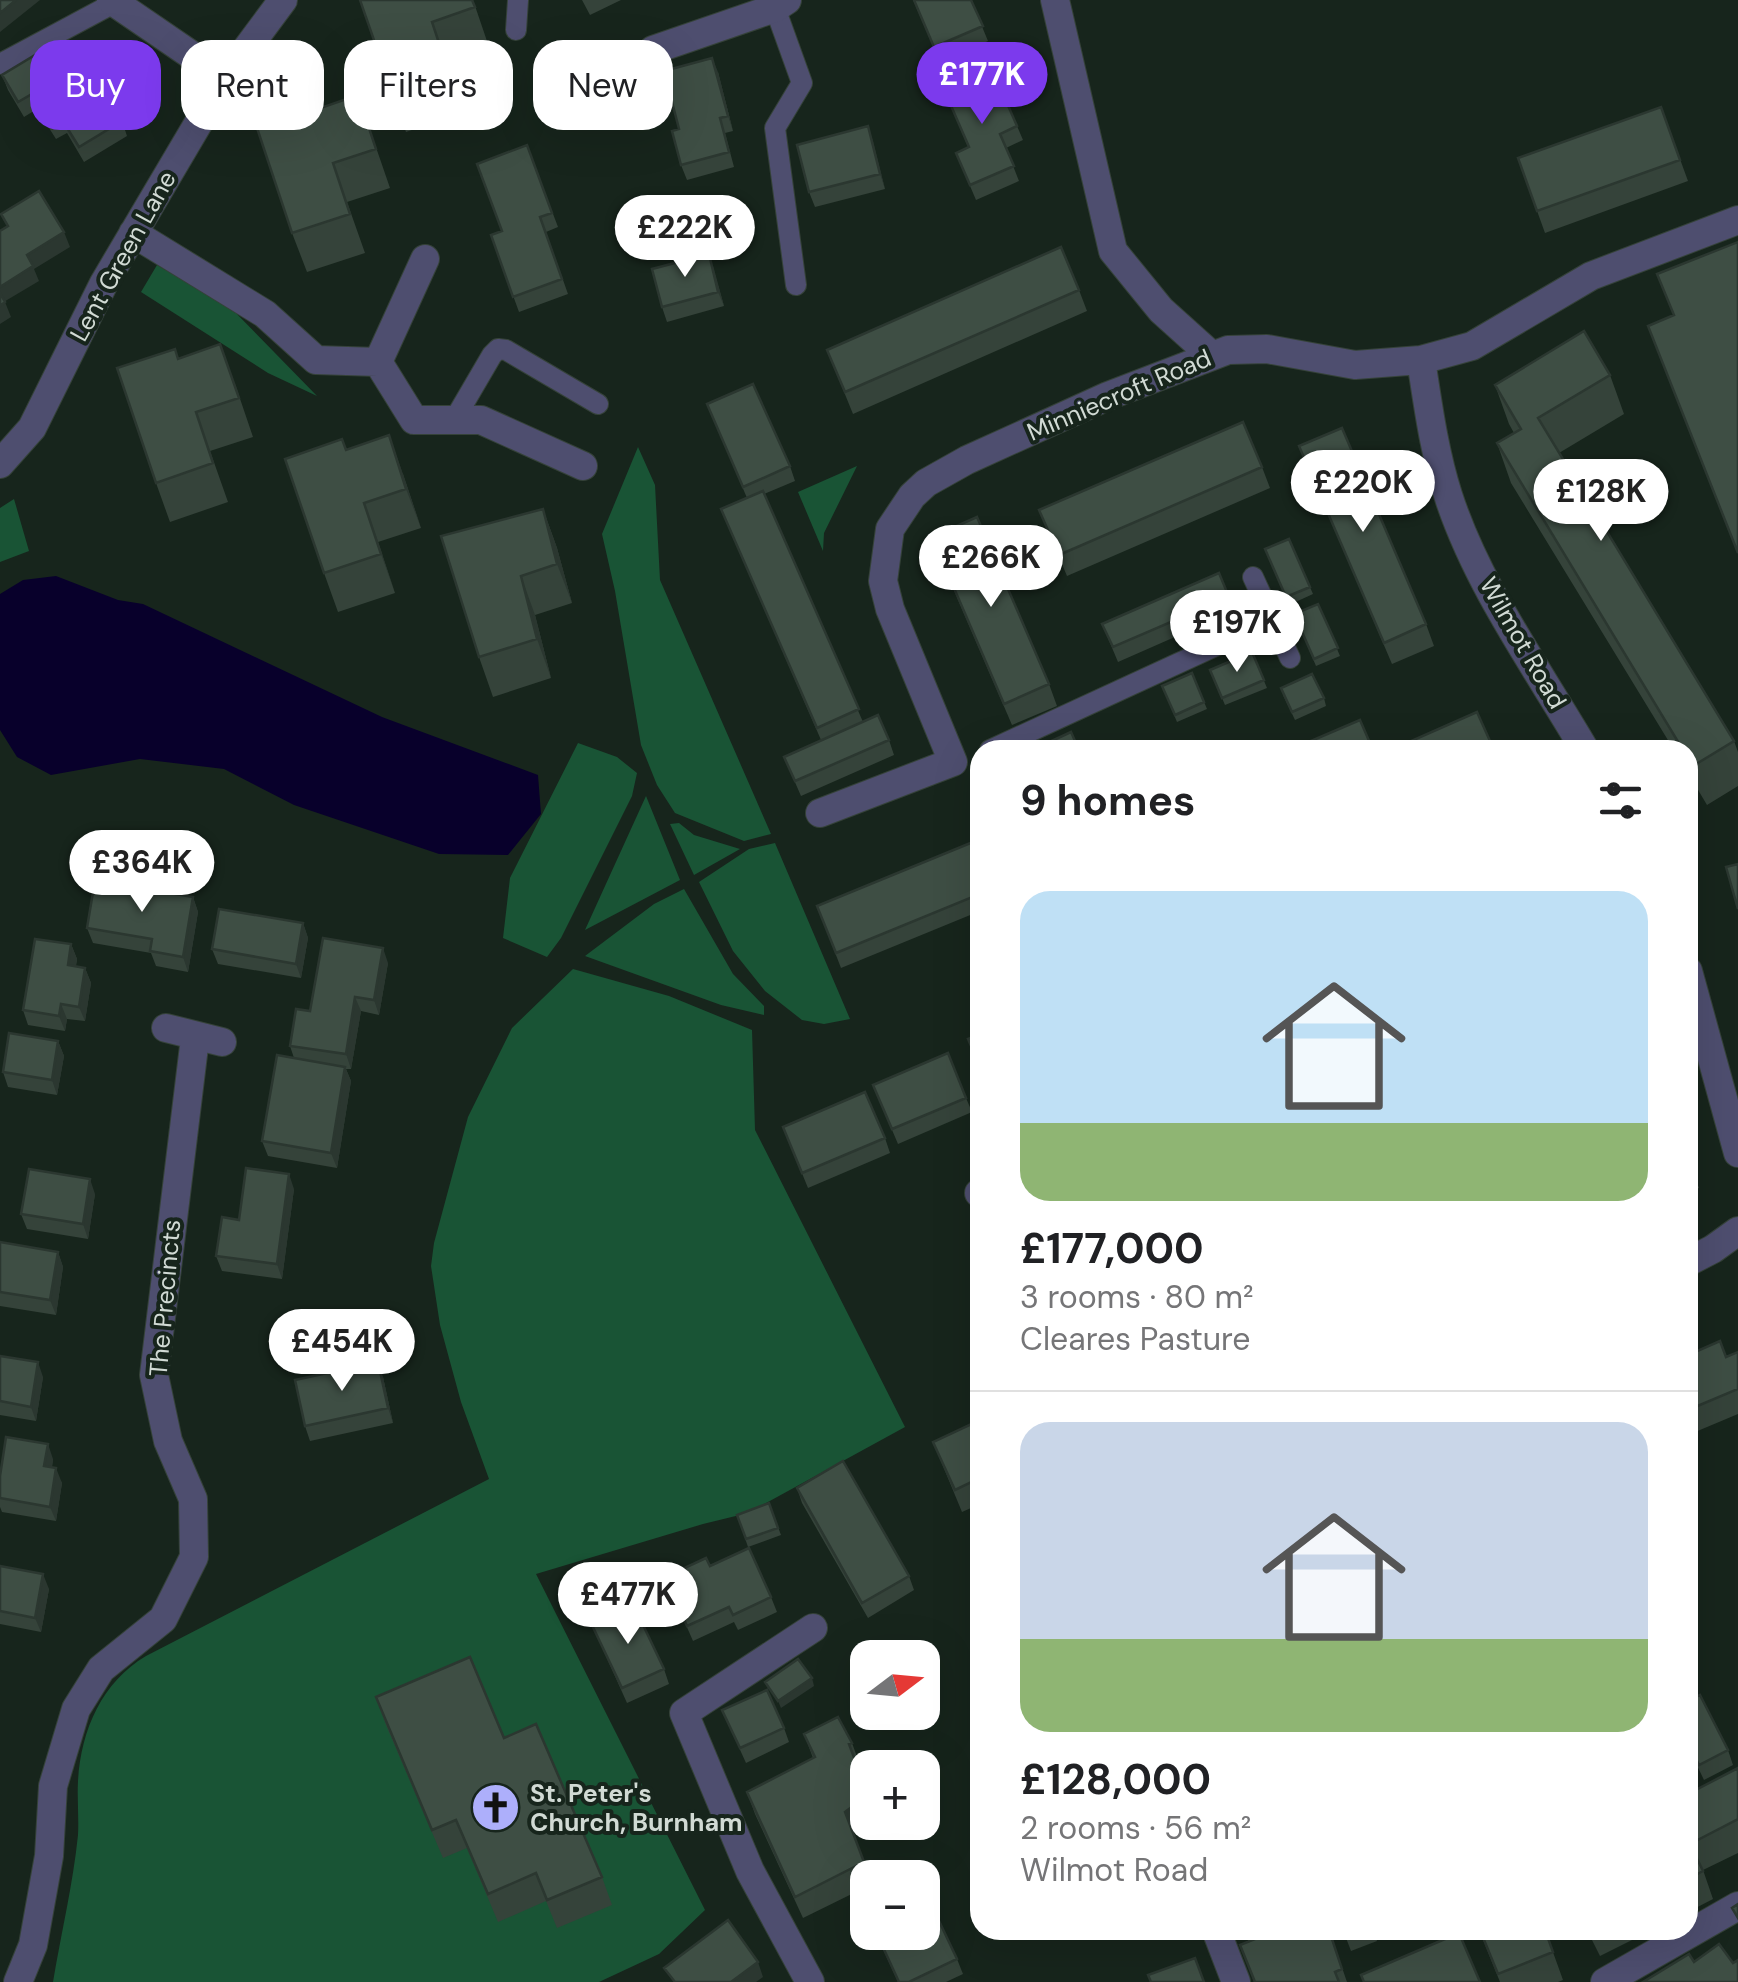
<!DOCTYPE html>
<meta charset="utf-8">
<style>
:root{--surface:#fff;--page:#f6f6f6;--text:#202124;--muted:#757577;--line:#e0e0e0;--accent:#7c3aed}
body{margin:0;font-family:"DM Sans",sans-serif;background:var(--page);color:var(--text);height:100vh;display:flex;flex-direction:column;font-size:38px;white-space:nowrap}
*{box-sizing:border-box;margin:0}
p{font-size:32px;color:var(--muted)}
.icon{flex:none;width:55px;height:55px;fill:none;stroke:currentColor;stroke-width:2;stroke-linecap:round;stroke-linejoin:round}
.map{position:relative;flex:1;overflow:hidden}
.side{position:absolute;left:970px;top:740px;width:728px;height:1200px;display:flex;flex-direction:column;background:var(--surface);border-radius:30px;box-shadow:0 10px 40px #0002}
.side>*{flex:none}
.banner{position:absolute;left:30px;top:40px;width:790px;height:90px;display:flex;gap:20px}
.needle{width:65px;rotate:74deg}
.controls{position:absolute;left:850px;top:1640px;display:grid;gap:20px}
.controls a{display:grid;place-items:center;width:90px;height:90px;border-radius:20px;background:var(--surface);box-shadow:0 10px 40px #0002;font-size:50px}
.price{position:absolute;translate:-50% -85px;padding:0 22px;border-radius:35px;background:#fff;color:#222;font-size:32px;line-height:65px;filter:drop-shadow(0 2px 5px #0008)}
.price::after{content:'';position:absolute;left:50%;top:60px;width:30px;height:22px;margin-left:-15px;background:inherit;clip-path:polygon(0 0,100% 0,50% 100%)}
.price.current{background:var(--accent);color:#fff}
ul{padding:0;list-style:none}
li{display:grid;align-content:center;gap:20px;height:530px;padding:0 50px}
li+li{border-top:2px solid var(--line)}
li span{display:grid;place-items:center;height:310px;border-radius:30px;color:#555}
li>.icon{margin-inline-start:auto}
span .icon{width:180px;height:180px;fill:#fffc;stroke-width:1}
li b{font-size:42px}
h2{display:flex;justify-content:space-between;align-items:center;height:120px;padding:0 50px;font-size:42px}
.pill{padding:0 35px;border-radius:30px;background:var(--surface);box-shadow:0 10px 40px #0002;font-size:35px;line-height:90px}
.pill.current{background:var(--accent);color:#fff}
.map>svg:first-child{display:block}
</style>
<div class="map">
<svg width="1738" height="1982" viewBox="0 0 1738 1982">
<rect width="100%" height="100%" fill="#17251c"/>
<path fill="#195435" d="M157 265 233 310 317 396 268 373 141 292Z
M638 447 655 485 660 580 771 834 744 841 675 813 657 785 641 745 615 591 602 534Z
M857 466 824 533 823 551 798 492Z
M14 499 29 551 0 562V508Z
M578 743 617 757 637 773 632 796 561 938 547 957 503 938 510 878Z
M646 796 680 880 585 930Z
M679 823 694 835 740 849 694 875 670 824Z
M775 843 850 1019 824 1024 802 1020 765 991 733 951 699 882 749 849Z
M684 889 733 974 764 1006V1015L721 1005 585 956 654 904Z
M573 969 669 996 752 1030 755 1130 905 1427 748 1513 703 1524 536 1574 705 1910 659 1954 599 1982H53C61 1934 73 1884 78 1835 79 1817 77 1799 78 1781 81 1730 102 1682 146 1656L489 1479 461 1402 440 1325 431 1266 434 1243 468 1117 512 1028Z"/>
<path fill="#08002b" d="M56 576 118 600 143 604 382 717 538 775 541 814 508 855 439 854 294 805 224 769 140 759 51 775 17 757 0 730V594L23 580Z"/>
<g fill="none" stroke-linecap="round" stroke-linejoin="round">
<defs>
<path id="service" d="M775 8 802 83 775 128 796 285
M516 30 518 0
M0 64 114 3
M454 420 492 355 498 349 506 350 598 404
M1253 577 1290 658
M990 750 1272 620"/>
<path id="minor" d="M111 0 225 78
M1055 0 1113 251 1161 310 1211 355
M653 50 775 8 787 0
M133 233 265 314 316 360 378 362 414 420H481L583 466
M1421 360C1428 405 1434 451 1448 495 1477 585 1537 668 1585 750
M378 362 425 259
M0 464 32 428 104 283 225 78 283 0
M820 813 953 762 890 609 883 581 890 529 912 496 926 483 967 460 1108 396 1228 350 1267 349 1355 365 1421 360 1472 346 1591 276 1738 220
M1688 971 1738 1153
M166 1028 222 1042
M979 1193H980
M1688 1262 1713 1249 1738 1231
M1216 1930 1236 1982
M18 1982 33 1945 49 1856 53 1786 76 1709 101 1669 163 1619 194 1557 193 1499 168 1441 154 1375 195 1038
M810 1982 750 1871 684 1713 813 1628
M1605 1982 1738 1906"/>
</defs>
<use href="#service" stroke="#354239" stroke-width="22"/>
<use href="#minor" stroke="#354239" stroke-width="30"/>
<use href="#service" stroke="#4e4e6f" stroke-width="20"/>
<use href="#minor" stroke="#4e4e6f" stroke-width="28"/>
</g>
<path fill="#35433a" d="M360 0H473L489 47 446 61 464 112 406 132Z
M582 0H621L590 15Z
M913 0H971L988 41 940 62Z
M718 72 733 131 725 133 734 167 687 180 681 165 679 129Z
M66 73 122 121 127 136 84 162 67 133 56 139 37 109 24 117 8 90 2 75Z
M945 92 1017 126 1023 140 1006 148 1019 181 976 200 956 153 968 147Z
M358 95 390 188 347 202 365 253 307 272 292 233 315 110Z
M1661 107 1688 181 1545 233 1518 158Z
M868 126 885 189 815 207 809 192Z
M527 145 558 227 546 232 568 294 519 312 491 235 502 231Z
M709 254 724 306 667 322 662 307Z
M1079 290 1087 311 853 414 827 350Z
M179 359 235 384 253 437 210 451 228 502 170 522 156 483Z
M1610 375 1624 414 1559 453 1734 741 1738 752V786L1707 805 1688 773V750H1674L1511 483 1497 443 1514 433 1509 424 1495 385Z
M707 404 790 466 795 481 764 494 863 722 889 740 894 755 801 796 784 757 821 740 721 509 747 498Z
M1299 446 1426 624 1434 646 1392 664Z
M346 450 403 474 421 528 378 542 395 593 338 612 324 573Z
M1262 467 1270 488 1067 576 1039 510Z
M543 509 557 548 572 603 535 615 551 678 493 697 479 657Z
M932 537 1049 684 1057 706 1012 725 940 558Z
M1289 539 1313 594 1289 605 1265 549Z
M1229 597 1234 611 1118 662 1102 624Z
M1318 604 1340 656 1316 666 1294 614Z
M1252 652 1267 688 1225 705 1210 670Z
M1192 673 1207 709 1177 722 1162 686Z
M1283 695 1324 698 1326 706 1295 720Z
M980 860V911L841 968 817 906Z
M193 897 198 912 188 972 156 966 151 953 93 943 87 928Z
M303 923 308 938 301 978 218 964 212 949Z
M71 944 77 959 76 966 85 968 91 983 85 1021 67 1019 65 1031 28 1025 23 1010Z
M388 963 379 1015 361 1011 351 1069H346L351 1081 337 1168 268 1156 262 1141 294 1058 290 1046 310 1011Z
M58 1041 64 1056 57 1095 8 1087 3 1072Z
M873 1085 966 1098 972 1112 898 1144Z
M783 1127 885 1138 890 1153 808 1188Z
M1688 1159 1699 1188 1688 1193Z
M294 1189 282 1279 222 1271 216 1256Z
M95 1194 88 1239 27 1229 21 1214Z
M0 1242 58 1252 63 1267 56 1315 0 1306Z
M1738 1352V1414L1688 1435V1355L1726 1357Z
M0 1356 43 1377 36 1421 0 1415Z
M383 1377 393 1423 310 1441 305 1426Z
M980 1420V1504L962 1512 933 1442Z
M53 1459 52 1467 62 1483 56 1521 2 1512 0 1507V1476Z
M797 1488 909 1576 914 1590 868 1618 802 1503Z
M769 1503 781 1535 748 1547 737 1515Z
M0 1566 49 1589 41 1632 0 1624Z
M710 1566 771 1597 777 1612 738 1630 734 1622 693 1641 665 1577Z
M592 1625 664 1669 669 1684 627 1703Z
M376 1697 504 1738 602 1877 612 1905 557 1928 546 1901 498 1922 467 1848 443 1858 386 1725Z
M1688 1701 1728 1750 1733 1765 1704 1780 1688 1747Z
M722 1710 784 1728 789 1742 746 1763Z
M804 1734 852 1743 860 1765 857 1766 853 1833 870 1878H868V1886L803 1918 755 1814 747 1792 813 1758Z
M1738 1768V1853L1703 1870 1713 1899 1688 1912V1794Z
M1244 1930H1329L1347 1982H1254L1240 1945 1249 1942Z
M1343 1930H1373L1377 1941 1351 1951Z
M1479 1930H1545L1563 1980 1558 1982H1500Z
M1587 1930H1652L1600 1956Z
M875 1932H922L957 1959 963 1974 946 1982H898Z"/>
<path fill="#2b3730" d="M16 0H40L0 32V13Z
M712 58 718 72 733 131 728 116Z
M868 126 873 141 885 189 880 174Z
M64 232 70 247 34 269 39 281 2 303 0 296V287L27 255Z
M709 254 714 269 724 306 718 292Z
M5 302 11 317 0 324V306Z
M389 435 403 474 421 528 406 489Z
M364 503 378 542 395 593 381 554Z
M543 509 557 548 572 603 557 564Z
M521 576 535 615 551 678 537 639Z
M193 897 198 912 188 972 183 957Z
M303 923 308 938 301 978 296 964Z
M71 944 77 959 73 980 68 965Z
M383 948 388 963 379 1015 374 1000Z
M85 968 91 983 85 1021 79 1007Z
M355 997 361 1011 351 1069 346 1054Z
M61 1004 67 1019 65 1031 59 1016Z
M58 1041 64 1056 57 1095 52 1080Z
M345 1067 351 1081 337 1168 331 1153Z
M289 1174 294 1189 282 1279 277 1264Z
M90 1179 95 1194 88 1239 83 1224Z
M58 1252 63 1267 56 1315 50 1300Z
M38 1362 43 1377 36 1421 31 1407Z
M378 1362 383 1377 393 1423 388 1408Z
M48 1444 53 1459 50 1481 44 1466Z
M56 1468 62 1483 56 1521 50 1507Z
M43 1574 49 1589 41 1632 35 1618Z
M812 1678 814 1686 781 1708 778 1701Z
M868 1796V1822L853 1834 845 1812Z
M758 1962 763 1977 756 1982H731Z"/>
<path fill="#3e4e44" stroke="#2b3730" stroke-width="2.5" d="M0 0H16L0 13Z
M360 0H472L475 7 432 22 449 73 392 92Z
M914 0H971L983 26 934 47Z
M50 46 66 73 77 67 96 97 104 92 122 121 79 147 61 118 50 125 32 94 18 102 2 75Z
M712 58 728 116 720 118 729 152 681 165 672 131 679 129 664 71Z
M993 71 1017 126 1000 134 1014 166 970 185 956 153 969 147 945 92Z
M358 95 376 149 333 163 350 214 292 233 254 119 311 100 315 110Z
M1661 107 1680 160 1537 211 1518 158Z
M868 126 880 174 809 192 797 145Z
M527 145 552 213 540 217 562 279 513 297 491 235 502 231 477 164Z
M39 191 64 232 27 255 33 266 0 287V231L8 226 1 214Z
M1738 242V553L1648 326 1674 315 1657 274Z
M1061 247 1079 290 845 392 827 350Z
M709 254 718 292 662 307 652 269Z
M0 293 5 302 0 306Z
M1584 331 1610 375 1538 418 1734 741 1693 766 1688 757V750H1683L1497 443 1521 429 1495 385Z
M220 344 239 398 196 412 213 463 156 483 117 368 175 349 178 359Z
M753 384 790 466 743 487 707 404Z
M1243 422 1262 467 1059 555 1039 510Z
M1342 428 1426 624 1384 643 1299 446Z
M389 435 406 489 364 503 381 554 324 573 285 459 342 439 346 450Z
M763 491 859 709 817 728 721 509Z
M543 509 557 564 521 576 537 639 479 657 441 536Z
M977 517 1049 684 1004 704 932 537Z
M1289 539 1310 587 1286 597 1265 549Z
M1219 573 1229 597 1113 647 1102 624Z
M1318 604 1338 648 1314 659 1294 614Z
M1252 652 1264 680 1222 698 1210 670Z
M1192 673 1204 702 1175 715 1162 686Z
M1312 674 1324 698 1292 712 1281 688Z
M1477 712 1494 750H1393V749Z
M878 715 889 740 795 781 784 757Z
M1360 720 1373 750H1290Z
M1071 732 1079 750H1032Z
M973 842 980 860V894L836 953 817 906Z
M1738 864V909L1726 867Z
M95 880 193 897 183 957 150 951 152 939 87 928Z
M219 909 303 923 296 964 212 949Z
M323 938 383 948 374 1000 355 997 346 1054 290 1046 296 1009 310 1011Z
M35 939 71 944 68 965 85 968 79 1007 61 1004 59 1016 23 1010Z
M9 1033 58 1041 52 1080 3 1072Z
M980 1034V1067L968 1039Z
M948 1053 966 1098 892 1129 873 1085Z
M277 1055 345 1067 331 1153 262 1141Z
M865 1092 885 1138 802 1173 783 1127Z
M246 1168 289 1174 277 1264 216 1256 222 1217 239 1220Z
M29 1169 90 1179 83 1224 21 1214Z
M0 1242 58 1252 50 1300 0 1292Z
M1720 1341 1726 1357 1738 1352V1389L1688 1410V1355Z
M0 1356 38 1362 31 1407 0 1401Z
M378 1362 388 1408 305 1426 295 1380Z
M980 1420V1478L955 1490 933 1442Z
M6 1437 48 1444 44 1466 56 1468 50 1507 0 1498V1476Z
M843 1461 909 1576 862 1603 797 1488Z
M769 1503 778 1528 746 1539 737 1515Z
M749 1548 771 1597 733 1615 729 1607 687 1626 665 1577 706 1558 710 1566Z
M0 1566 43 1574 35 1618 0 1611Z
M634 1606 664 1669 622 1688 592 1625Z
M470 1657 504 1738 536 1724 602 1877 547 1900 536 1873 488 1894 456 1820 432 1830 376 1697Z
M798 1659 812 1678 778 1701 765 1682Z
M767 1690 784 1728 740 1748 722 1710Z
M1700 1695 1728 1750 1699 1765 1688 1743V1701Z
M838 1717 852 1743 849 1744 868 1795 845 1812 864 1862 795 1897 747 1792 815 1757 804 1734Z
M1738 1768V1819L1690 1844 1703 1871 1688 1879V1794Z
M915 1868 919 1878H893Z
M922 1885 957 1959 909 1982H899L876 1932H922Z
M868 1889V1914L858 1894Z
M1738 1904V1918L1732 1908Z
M728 1920 758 1962 731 1982H675L664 1968Z
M1245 1930H1270L1249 1939Z
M1277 1930H1329L1342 1969 1335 1972 1339 1982H1255L1240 1945Z
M1480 1930H1545L1553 1952 1498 1974Z
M1459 1933 1480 1982H1364L1361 1975Z
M1719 1944 1733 1963 1738 1960V1982H1643L1689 1954 1694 1962Z
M1195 1958 1204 1982H1151L1148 1975Z"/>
<defs>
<symbol id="church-disc" viewBox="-11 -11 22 22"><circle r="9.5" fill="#adaffb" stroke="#17251c"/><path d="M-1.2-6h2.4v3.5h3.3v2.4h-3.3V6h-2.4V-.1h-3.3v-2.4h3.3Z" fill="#111"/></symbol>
</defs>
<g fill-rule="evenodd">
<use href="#church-disc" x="468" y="1780" width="55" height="55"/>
</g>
<g text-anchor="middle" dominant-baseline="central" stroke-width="8" stroke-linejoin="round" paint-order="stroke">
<g font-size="25" fill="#d1dad4" stroke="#17251c">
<text transform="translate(123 256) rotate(-61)">Lent Green Lane</text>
<text transform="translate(1119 395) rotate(-23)">Minniecroft Road</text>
<text transform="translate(1523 643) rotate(60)">Wilmot Road</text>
<text transform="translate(165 1298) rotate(-85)">The Precincts</text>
</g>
<g font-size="25" font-weight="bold" fill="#d1dad4" stroke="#17251c" text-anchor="start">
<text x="530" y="1793">St. Peter's<tspan x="530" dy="29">Church, Burnham</tspan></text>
</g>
</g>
</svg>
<div class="controls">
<a><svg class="needle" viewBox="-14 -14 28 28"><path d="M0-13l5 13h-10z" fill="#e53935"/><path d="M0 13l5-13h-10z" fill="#757577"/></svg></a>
<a>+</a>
<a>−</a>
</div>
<b class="price current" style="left:982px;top:127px">£177K</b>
<b class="price" style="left:685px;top:280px">£222K</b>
<b class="price" style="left:1363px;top:535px">£220K</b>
<b class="price" style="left:1601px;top:544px">£128K</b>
<b class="price" style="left:991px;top:610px">£266K</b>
<b class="price" style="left:1237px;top:675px">£197K</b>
<b class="price" style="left:142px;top:915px">£364K</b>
<b class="price" style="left:342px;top:1394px">£454K</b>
<b class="price" style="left:628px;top:1647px">£477K</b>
<div class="banner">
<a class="pill current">Buy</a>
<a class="pill">Rent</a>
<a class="pill">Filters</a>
<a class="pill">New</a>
</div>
<section class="side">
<h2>9 homes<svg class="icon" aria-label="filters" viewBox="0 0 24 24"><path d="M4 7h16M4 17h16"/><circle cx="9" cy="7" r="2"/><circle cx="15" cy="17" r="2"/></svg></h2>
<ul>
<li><span style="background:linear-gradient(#bfe0f5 75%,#8fb573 0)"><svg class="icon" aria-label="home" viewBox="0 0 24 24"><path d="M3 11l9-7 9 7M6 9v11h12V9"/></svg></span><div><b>£177,000</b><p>3 rooms · 80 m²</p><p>Cleares Pasture</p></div></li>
<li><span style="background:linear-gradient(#c9d6e8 70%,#8fb573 0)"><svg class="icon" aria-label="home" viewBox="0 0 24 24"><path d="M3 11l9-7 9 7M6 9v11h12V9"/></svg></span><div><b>£128,000</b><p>2 rooms · 56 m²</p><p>Wilmot Road</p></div></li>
</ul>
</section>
</div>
